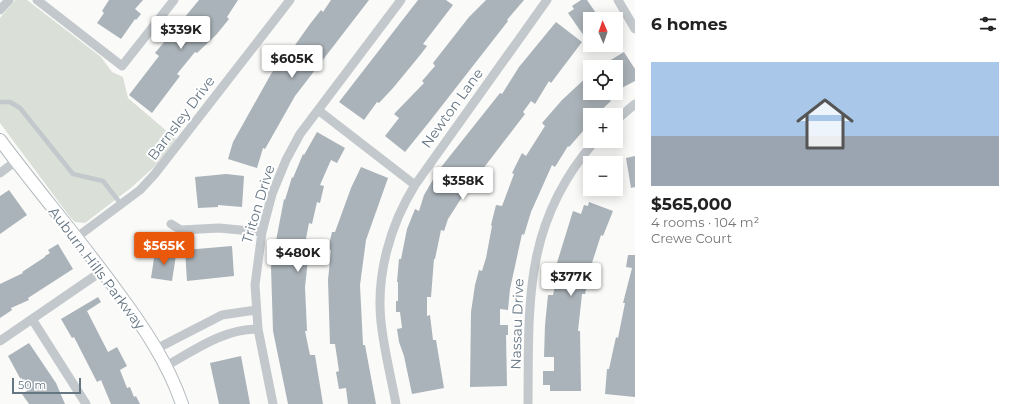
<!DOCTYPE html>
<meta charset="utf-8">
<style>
:root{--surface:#fff;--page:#f2f2f2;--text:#222;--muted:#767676;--accent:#ea580c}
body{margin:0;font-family:Montserrat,sans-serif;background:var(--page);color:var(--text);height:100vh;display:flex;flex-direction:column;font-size:15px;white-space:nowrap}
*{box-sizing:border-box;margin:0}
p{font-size:13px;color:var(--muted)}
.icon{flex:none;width:22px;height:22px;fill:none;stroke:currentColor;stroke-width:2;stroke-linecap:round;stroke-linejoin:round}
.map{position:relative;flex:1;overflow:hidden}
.drawer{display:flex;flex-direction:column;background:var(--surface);width:380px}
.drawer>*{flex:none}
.needle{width:26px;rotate:358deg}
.buttons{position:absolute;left:583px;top:12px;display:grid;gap:8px}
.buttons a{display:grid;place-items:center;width:40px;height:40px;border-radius:0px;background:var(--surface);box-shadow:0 2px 10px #0003;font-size:20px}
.scale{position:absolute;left:12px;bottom:10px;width:69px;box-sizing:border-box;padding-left:4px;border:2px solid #657683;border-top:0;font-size:11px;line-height:14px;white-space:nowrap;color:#657683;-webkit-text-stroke:3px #fff;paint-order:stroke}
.price{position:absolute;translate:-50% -34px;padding:0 9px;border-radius:4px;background:#fff;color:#222;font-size:13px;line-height:26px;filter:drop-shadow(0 1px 2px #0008)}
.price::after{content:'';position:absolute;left:50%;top:24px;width:12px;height:9px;margin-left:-6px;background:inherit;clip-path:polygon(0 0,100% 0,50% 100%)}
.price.active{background:var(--accent);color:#fff}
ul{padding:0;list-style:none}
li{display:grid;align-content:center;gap:8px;height:212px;padding:0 16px}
li span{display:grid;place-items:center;height:124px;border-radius:0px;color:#555}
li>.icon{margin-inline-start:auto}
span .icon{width:72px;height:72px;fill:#fffc;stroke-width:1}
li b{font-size:17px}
h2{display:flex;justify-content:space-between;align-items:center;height:48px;padding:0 16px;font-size:17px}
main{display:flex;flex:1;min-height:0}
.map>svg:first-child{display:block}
</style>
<main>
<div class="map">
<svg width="635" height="404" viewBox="0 0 635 404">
<rect width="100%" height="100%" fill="#fafaf8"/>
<path fill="#dadfd7" d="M15 0H27L101 57 112 72 123 77 128 98 176 139 155 166 132 187 85 223 75 222 70 217 0 123V18Z"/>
<path fill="#aab3b9" d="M109 0H143L135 9 141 14 136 20 135 19 121 39 97 23 104 13 102 11Z
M199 0H238L227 17 229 19 216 35 197 53 195 52 177 74 180 76 152 113 129 95 159 56 155 53Z
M331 0H369L295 96 265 149 263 148 257 168 228 159 233 142 271 74 281 61 283 62 310 24 321 10 323 12Z
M418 0H446L453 5 423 44 427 46 421 54 393 88 379 103 377 102 364 120 339 102Z
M486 0H524L507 20 508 21 430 121 405 152 385 136 399 118 394 114 424 83 422 81 435 66 433 63 469 17Z
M581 0H587L600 19H590V31L584 36 568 13 574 9 572 6Z
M556 22 582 42 551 83 549 81 535 104 531 101 523 112 525 114 466 191 448 219 444 231 441 230 435 259H434L431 297H427V316L430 315 433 340H436L444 388 412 394 404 356 399 342 397 329 402 328 400 312H396V301H398V282H397L399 259H401L407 229 415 209 419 211 424 195 438 171 500 93 502 94 519 67Z
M624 52 635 69V81L616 91V67H599Z
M590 74V93H614L608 98 611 101 596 115H590V121L583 129 584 130 569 147 568 146 555 167 552 165 531 212 524 235 522 234 510 289 508 310 500 309V325H508V335H506L507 386 470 387 471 312 475 285 479 270 482 271 486 258 492 226 491 225 496 205 502 206 514 174 512 173 522 153 526 156 545 126 542 123 562 100Z
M317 132 345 148 337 163 331 160 320 185 324 186 320 203 317 202 312 224 309 223 304 249 309 250 305 287 307 331H305L310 355H315L323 404H288L273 331 271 267 284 199 285 200 292 177 293 178 303 154 304 155Z
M635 156V187L631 188 626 158Z
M361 167 388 178 366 240 360 285 363 345H365L376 404H348L346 388 339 389 336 372 339 371 335 344H330L328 280 331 250 328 249 332 232H335L351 188Z
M226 174 244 176 242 207 218 205V207L198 208 195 177Z
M9 190 27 215 0 234V196Z
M589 202 613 211 603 236 601 235 592 263 585 294H582L578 331H580L581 391H550V385H543V371H554V357H544L545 325 548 295H553L556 282 549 280 553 266H556L573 211 581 214 584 205 588 206Z
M58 244 73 269 28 298 29 300 11 308 12 310 0 318V284L23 273 22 272 45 257V256L50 253 48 250Z
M232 246 234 276 187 281 185 250Z
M155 252 176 255 172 281 151 278Z
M628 255H635V397L605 394 607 369H609L616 337 618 338 625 303H623L632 268 626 267Z
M98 297 101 302 87 311 108 352 117 347 127 366 120 370 127 388 130 387 134 397 136 396 140 404H111L101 380 97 382 74 337 72 338 61 319Z
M29 343 56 383 65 404H29L22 394 27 391 8 356Z
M241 356 250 404H219L210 363Z"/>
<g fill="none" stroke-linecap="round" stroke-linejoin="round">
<defs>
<path id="secondary" d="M0 140C38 191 80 240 117 291 143 326 168 363 182 404"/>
</defs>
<use href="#secondary" stroke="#b3babf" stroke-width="14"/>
<path stroke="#c3c8cc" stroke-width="4.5" d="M0 102H10L20 108 73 174 103 181 121 204"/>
<path stroke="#c3c8cc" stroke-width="9" d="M37 0 122 66 174 0
M618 0 635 29
M0 10 9 0
M318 110 415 185
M616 120 635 104
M0 173 16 161
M171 224 181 230 219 228 262 232
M77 237 140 190 154 175 290 0
M32 319 86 404
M0 341 102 271
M156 349 222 315 256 310
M166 366C195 350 223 329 258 329
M273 404 258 329 255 285 262 232 272 194 286 160 300 134 401 0
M396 404C391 377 384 350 381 322 376 275 390 225 415 185L547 0
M528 404C529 303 523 223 595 141"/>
<use href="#secondary" stroke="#fff" stroke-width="12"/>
</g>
<g text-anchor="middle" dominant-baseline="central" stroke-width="4" stroke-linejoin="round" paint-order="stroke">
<g font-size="14" fill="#657683" stroke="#fff">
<text transform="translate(452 108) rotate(-54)">Newton Lane</text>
<text transform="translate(181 118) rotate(-53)">Barnsley Drive</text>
<text transform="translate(258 204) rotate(-73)">Triton Drive</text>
<text transform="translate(97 268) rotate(53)">Auburn Hills Parkway</text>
<text transform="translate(517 324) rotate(-88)">Nassau Drive</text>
</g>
</g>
</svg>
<div class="buttons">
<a><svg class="needle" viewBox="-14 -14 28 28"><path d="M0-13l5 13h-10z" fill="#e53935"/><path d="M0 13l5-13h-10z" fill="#767676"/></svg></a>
<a><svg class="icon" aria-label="locate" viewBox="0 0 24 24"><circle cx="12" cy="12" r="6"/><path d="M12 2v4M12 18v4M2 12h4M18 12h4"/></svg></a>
<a>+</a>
<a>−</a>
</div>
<div class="scale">50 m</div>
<b class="price" style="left:181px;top:50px">$339K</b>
<b class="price" style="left:292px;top:79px">$605K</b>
<b class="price" style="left:463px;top:201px">$358K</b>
<b class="price active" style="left:164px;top:266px">$565K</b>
<b class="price" style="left:298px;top:273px">$480K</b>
<b class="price" style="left:571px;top:297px">$377K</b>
</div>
<section class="drawer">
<h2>6 homes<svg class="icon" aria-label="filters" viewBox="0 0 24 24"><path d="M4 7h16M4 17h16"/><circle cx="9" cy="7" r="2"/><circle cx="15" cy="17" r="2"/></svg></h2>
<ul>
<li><span style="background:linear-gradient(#a9c7e8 60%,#9aa5b1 0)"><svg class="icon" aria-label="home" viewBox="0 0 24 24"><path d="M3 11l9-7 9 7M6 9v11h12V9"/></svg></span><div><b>$565,000</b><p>4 rooms · 104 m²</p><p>Crewe Court</p></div></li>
</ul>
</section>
</main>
